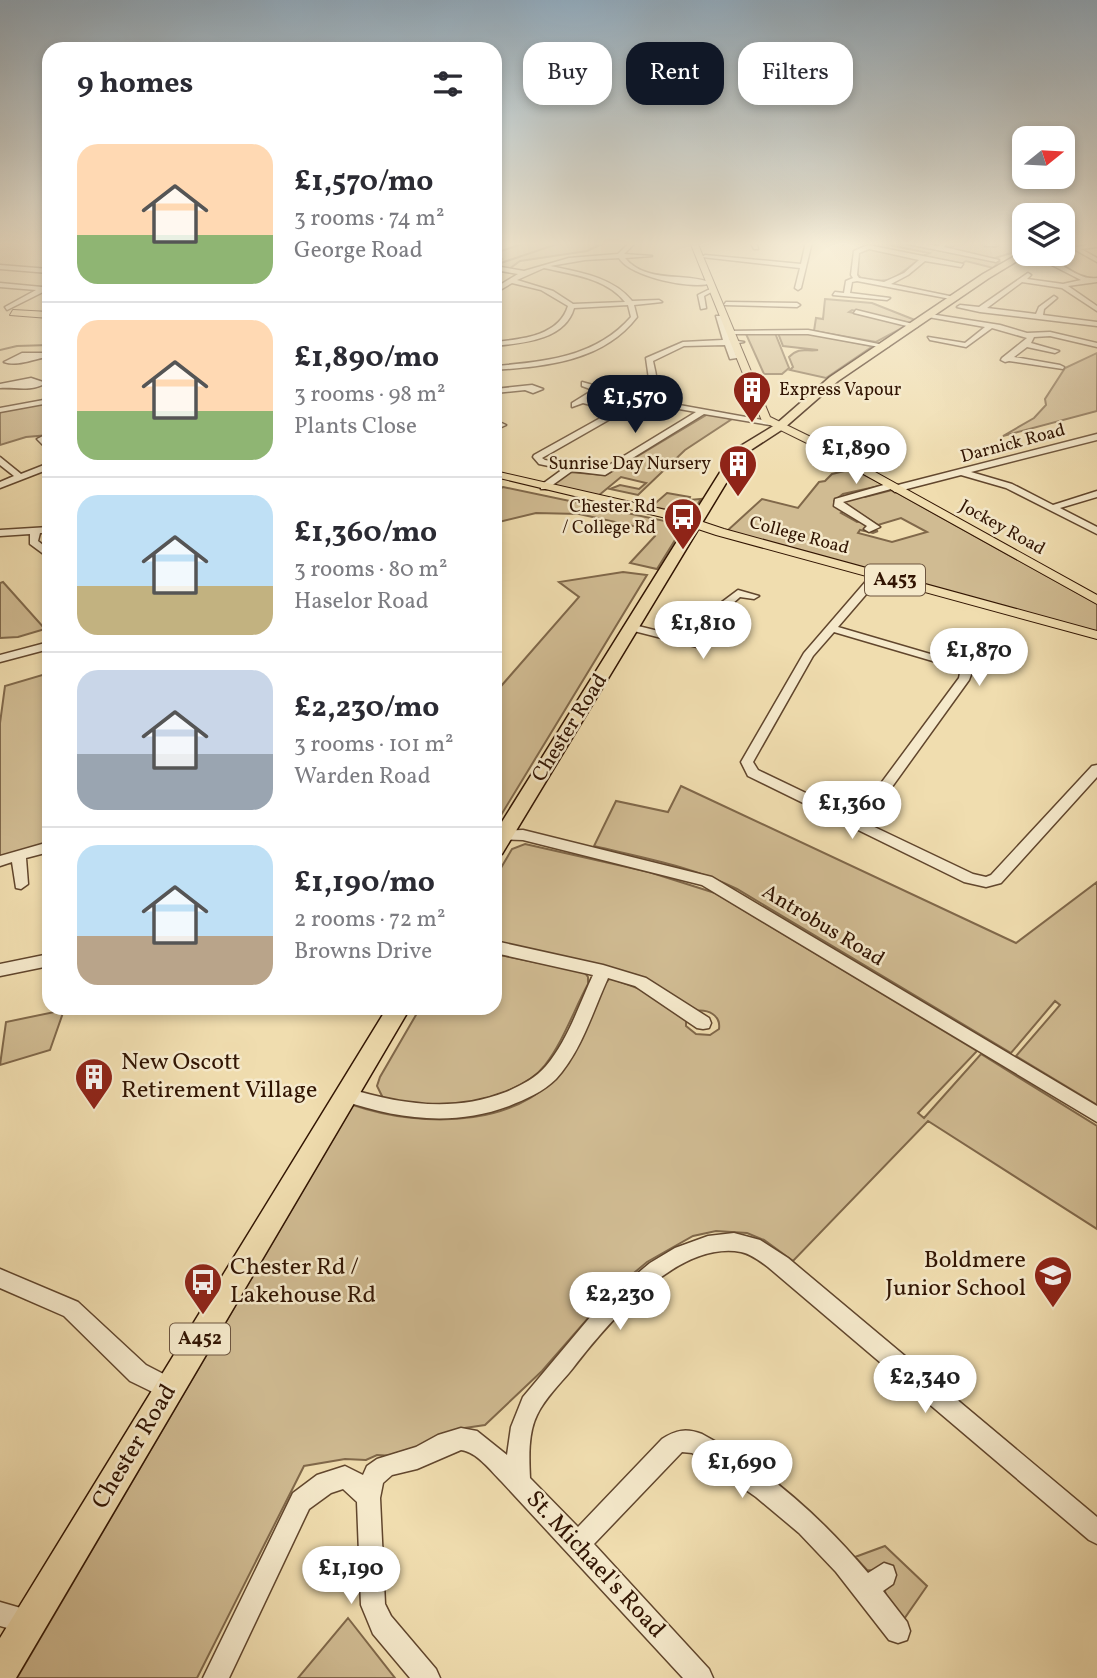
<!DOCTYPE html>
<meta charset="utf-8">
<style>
:root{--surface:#fff;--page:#f2f2f3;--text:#2b2b33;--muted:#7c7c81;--line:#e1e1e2;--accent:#111827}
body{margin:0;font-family:Vollkorn,serif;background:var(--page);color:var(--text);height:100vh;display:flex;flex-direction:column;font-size:26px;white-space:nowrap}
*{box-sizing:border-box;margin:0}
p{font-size:23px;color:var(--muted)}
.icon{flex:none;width:38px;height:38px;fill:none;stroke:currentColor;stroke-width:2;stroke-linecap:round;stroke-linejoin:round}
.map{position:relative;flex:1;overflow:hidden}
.sheet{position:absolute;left:42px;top:42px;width:460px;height:973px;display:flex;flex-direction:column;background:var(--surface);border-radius:21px;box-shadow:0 4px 10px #0003}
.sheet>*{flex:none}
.hud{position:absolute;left:523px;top:42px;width:467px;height:63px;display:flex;gap:14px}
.needle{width:46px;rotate:72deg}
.tools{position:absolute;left:1012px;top:126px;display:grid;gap:14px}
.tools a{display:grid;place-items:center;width:63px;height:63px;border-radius:14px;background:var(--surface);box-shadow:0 4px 10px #0003;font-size:35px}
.price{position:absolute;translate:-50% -60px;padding:0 16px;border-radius:24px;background:#fff;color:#222;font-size:23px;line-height:46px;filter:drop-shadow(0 2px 4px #0008)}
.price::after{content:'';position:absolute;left:50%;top:42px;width:21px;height:16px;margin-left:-10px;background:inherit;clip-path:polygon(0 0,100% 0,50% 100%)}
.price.on{background:var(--accent);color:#fff}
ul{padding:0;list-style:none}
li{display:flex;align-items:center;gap:21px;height:175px;padding:0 35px}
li+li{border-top:2px solid var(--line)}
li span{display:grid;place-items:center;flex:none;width:196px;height:140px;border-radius:21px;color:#555}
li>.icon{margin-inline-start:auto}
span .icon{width:84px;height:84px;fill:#fffc;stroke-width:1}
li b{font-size:30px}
h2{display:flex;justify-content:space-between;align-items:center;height:84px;padding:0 35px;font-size:30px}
.chip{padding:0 24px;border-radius:21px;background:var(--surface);box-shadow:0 4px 10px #0003;font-size:24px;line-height:63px}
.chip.on{background:var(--accent);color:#fff}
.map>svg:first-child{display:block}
</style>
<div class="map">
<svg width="1097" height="1678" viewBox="0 0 1097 1678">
<rect width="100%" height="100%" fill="#f0ddaf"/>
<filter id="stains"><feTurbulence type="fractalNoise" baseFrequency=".00286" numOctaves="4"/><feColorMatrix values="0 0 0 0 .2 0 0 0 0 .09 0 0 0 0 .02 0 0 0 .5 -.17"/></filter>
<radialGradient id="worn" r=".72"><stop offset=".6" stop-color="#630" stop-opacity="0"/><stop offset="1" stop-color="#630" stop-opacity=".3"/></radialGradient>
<path fill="#d0bb92" stroke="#80684a" stroke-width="2" d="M528 242H606L587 251 520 261 509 269 495 267V261L501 259 495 257V253Z
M948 242H974L994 247 997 246 990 244 992 242 1024 245V249L992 259 951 250 953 247 945 248Z
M900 243 999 262 993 268 966 261 961 264 920 257 929 253 889 245Z
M867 248 919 260C893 277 897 285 861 278L856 273 859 252Z
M825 299 872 303 915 320 910 323 852 310 849 312 904 324V327L876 342 814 331 816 318 823 319Z
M775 333 789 368 782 374H764L746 334Z
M778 333H804L873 346 826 378 790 370 793 367 789 357C800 346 806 352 818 350L783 346Z
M1097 353V411L1003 436 1034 418 1046 405 1045 399 1065 368Z
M49 402V435L26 437 0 445V411Z
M708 414 732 419 685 450 638 495 610 489 620 485 639 489 646 483 621 477 598 496 557 487 554 483 568 472 606 475Z
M853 469 884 485 843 494 834 501V504L844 511 841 513 857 522 861 521 870 531H878L873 533 860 530 858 533 892 542 927 532 901 518 878 525 842 502 861 495 865 497 892 490 1097 604V632L727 531 762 499 798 508 819 482 825 481 832 474Z
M503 487 665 521 668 529 680 532 657 569 630 563 655 536 652 530 579 514 536 513 495 523V491Z
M667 493 690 497 689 500 701 499 693 512 689 513 651 507Z
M623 572 647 575 495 825V693L579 597 559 582Z
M3 582 45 629 18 637 0 638V583Z
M49 673V843L0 856V723L5 686Z
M681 786 1016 943 1097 882V1105L1016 1056 1060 1005 1055 1001 1011 1053 737 889C691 866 644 858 594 846L616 801 668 812Z
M525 844 649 872 715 893 977 1051 918 1113 924 1118 981 1054 1097 1126V1229L928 1121 793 1261 764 1240 747 1233 716 1231 693 1236 647 1262 610 1293 542 1371 485 1425 458 1429 396 1456 377 1455 366 1460 345 1459 304 1466 197 1678H17L353 1105C423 1129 531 1130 572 1055 583 1036 596 992 610 978L640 989 686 1018V1026L696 1034 710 1035 719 1029C721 1015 708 1009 695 1011L652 982 636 975 495 941V878L512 849Z
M495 954 584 972 588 977V984C574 1010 563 1042 545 1065 522 1095 461 1107 425 1106 411 1106 397 1101 383 1098L377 1086 380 1077 420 1008H495Z
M64 1010 50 1050 0 1065 6 1022Z
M885 1546 927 1586 895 1632 884 1587 875 1571 867 1570 855 1557Z
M348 1618 395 1678H298Z"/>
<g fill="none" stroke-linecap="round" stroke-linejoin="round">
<path stroke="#7d6446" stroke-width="2" d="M495 265 563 242
M0 350 17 346 49 345"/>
<defs>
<path id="minor" d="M41 242H49V246Z
M630 242H636L624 254 652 256 625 258C646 284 685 272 712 283 693 290 630 277 619 258L585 260 550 266C579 272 613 277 632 301L659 300 662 302 634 305 637 317C603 361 548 366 495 370V366C545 362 596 357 631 317L628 305 574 308C565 340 523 343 495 346V342C522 339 559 336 568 306L541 290 512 283 495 293V288L518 274 495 270V266L524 271 569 258 618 254ZM544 268C570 274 607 278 625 302L573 304 553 291 517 280Z
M750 242H756L758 249H754Z
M806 242H812L801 288 798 290 795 288 800 268 702 257 705 255 801 264Z
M838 242H846L843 244Z
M941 242H947L944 247 999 260 996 262 908 244 911 242 939 246Z
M988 242H994L992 244 996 246H985Z
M1006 242H1024V246Z
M1097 243V247L1081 249 1097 258V262L1072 248Z
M868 245 963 264 961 267 925 261 908 275 891 284 959 298 956 300 857 281 852 282 850 293 890 298 887 300 833 295 835 292 844 293 846 281 853 278 851 275 854 251ZM869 249 919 260 904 273 884 282 859 278 857 275 859 253Z
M1034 256C1057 254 1074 281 1097 278V282L1068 286 1097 306V311L1062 288 1022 282 987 308 1036 314 1039 307 1054 296 1057 298 1044 309 1043 315 1097 322V326L980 312 957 307 960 305 979 307 1028 273 1031 275 1027 279 1063 284 1081 280 1040 259 1034 258Z
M0 265 49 269V273L0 269Z
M0 283 42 287 49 284V289L7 310 5 307 36 290 0 287Z
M710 289 715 290 704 296 706 308 701 309 698 295Z
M726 302 797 303 800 305 797 307 724 305Z
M856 310 917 325 918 326 915 328 854 313Z
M930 314 1000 325 1027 333 1050 332 1097 343V347L1050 336 1034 337 1031 343 1059 351 1055 353 1027 347 1014 357 1060 365 1064 367 1063 369 1009 361 1005 362 1001 360 1002 358 1027 338 992 328 966 347 930 340 928 337 965 343 985 327 928 317Z
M716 316H725V318L722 319 727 331 808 330 889 346 885 348 808 334H728L730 340 744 342 732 344 736 355 743 357 730 359 725 345 684 346 653 361C656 376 662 390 646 399L773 422H776V426L704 414 605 475 572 471 547 489H541V485L563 469 539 464 533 457 534 455 613 411 583 403 572 407V403L593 390 582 386V382L600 387V393L588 400 619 407 648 392 650 386 646 358 683 342 723 340ZM640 402 696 412 601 470 545 460 542 458Z
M22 353H49V357C34 358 19 367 4 362Z
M31 378 46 383C31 392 16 387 0 388V384Z
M532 385 543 389 533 393 525 390 495 393V389Z
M49 399V403L0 412V408Z
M495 420 506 425 495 430Z
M49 433V439L46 440 49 443V451L37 439Z
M1097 434V440L971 472 1012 484 1053 505 1097 491V497L1060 508 1097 527V534L1006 488 961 475 895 492 891 489 843 502 880 527 869 532 864 529 867 526 834 506 835 499 887 484H893L894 486Z
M0 457 21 474 49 463V469L0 488V482L14 476 0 465Z
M49 527V533H40L38 541 49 550V558L30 544V534L0 536V530Z
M877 572 881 573V577L838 627 961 663 972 672 969 680 866 823 973 874 986 877 991 875 1092 766 1097 765V777L1001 883 986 887 964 882 748 776 741 762 804 653 873 573ZM834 632 953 667 960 673 959 678 856 817 758 770 753 762 813 656Z
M738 590 759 596 754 599 740 597 724 611V615L712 632 715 639 705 647H697L626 629 624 627 630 624 699 641 703 638 700 632 714 615V608Z
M49 642V649L0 662V655Z
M523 830 712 877 1097 1106V1122L702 885 523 840 495 839V831Z
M49 842V852L26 858 28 884 21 889 16 888 12 862 0 866V856Z
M495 941 603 965 646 978 709 1018 711 1023 709 1028 703 1029 697 1028 635 986 608 978C593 1011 581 1052 556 1079 543 1092 526 1099 509 1106 452 1127 398 1119 341 1100L338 1095 341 1090 347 1088C400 1104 452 1113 506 1092 520 1086 536 1078 546 1066 568 1040 579 1005 593 975L495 953Z
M49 954V966L0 976V964Z
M734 1233 760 1240 788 1258 1097 1517V1544L1089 1540 768 1267C760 1261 751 1254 741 1252 677 1240 607 1324 573 1368 561 1383 545 1398 537 1415 528 1433 529 1458 530 1478L578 1527 662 1439C676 1430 686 1428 702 1434 766 1468 822 1518 868 1573L884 1563 893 1566 896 1575 893 1584 883 1591 907 1622 910 1631 907 1640 898 1643 889 1640 836 1572 799 1533 756 1497 703 1460 692 1453 682 1452 594 1544 709 1669 713 1678H683L502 1482C491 1471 477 1452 461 1450L417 1469 392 1475 383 1483 380 1498 385 1604 391 1616 436 1669 440 1678H410L373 1634 361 1605 357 1502 343 1489 331 1493 309 1509 229 1678H203L293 1493 317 1475 345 1466 363 1475 367 1466 377 1459 416 1447 438 1435 461 1428 477 1431 507 1455 511 1427 523 1397 602 1303 650 1263 675 1248 708 1236Z
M0 1269 78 1302 146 1365 177 1381 180 1389 177 1397 169 1400 130 1381 64 1316 0 1288Z
M0 1602 38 1613 41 1622 38 1631 29 1634 0 1626Z"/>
<path id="major" d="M690 242H697L770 417 821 442 1097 595V604L813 446 762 421Z
M13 310 49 312V318L10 315Z
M495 471 670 511 724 529 1097 631V639L716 535 662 517 495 477Z"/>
<path id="highway" d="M1022 252 1029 254 989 278 838 381 783 429 743 455 505 849 502 854 495 855V833L734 450 775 425 830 377 983 274Z
M387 1008H410L16 1678H0V1638Z"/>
</defs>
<use href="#minor" stroke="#61462d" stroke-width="3"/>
<use href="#major" stroke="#311402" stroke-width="2"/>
<use href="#highway" stroke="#311402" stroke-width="3"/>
<use href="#minor" fill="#f5e9cb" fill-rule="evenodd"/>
<use href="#major" fill="#f0ddaf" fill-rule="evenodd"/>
<use href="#highway" fill="#f0ddaf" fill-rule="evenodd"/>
</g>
<linearGradient id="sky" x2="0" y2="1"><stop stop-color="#91a9ba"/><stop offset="0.51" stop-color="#f8f0db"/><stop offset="1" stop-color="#f8f0db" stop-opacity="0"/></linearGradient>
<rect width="1097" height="477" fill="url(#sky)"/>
<defs>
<symbol id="building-pin" viewBox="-11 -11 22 30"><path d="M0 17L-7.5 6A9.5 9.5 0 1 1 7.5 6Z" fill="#8f2418" stroke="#f5e9cb"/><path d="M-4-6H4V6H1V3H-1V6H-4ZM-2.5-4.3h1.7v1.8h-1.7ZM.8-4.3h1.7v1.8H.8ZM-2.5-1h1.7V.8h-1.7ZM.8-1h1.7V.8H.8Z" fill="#fff"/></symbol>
<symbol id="bus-pin" viewBox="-11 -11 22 30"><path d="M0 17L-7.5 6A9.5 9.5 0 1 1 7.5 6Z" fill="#8f2418" stroke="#f5e9cb"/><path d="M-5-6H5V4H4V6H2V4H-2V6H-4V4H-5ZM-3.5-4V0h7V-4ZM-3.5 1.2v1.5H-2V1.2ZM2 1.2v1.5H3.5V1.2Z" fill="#fff"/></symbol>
<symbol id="school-pin" viewBox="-11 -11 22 30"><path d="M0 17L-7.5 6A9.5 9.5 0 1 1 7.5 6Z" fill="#8f2418" stroke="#f5e9cb"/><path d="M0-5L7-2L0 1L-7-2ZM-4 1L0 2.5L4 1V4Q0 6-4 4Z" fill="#fff"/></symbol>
</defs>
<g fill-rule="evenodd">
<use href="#building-pin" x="730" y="368" width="44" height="60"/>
<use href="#building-pin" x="716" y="442" width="44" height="60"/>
<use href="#bus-pin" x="661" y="495" width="44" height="60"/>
<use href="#building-pin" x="72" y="1055" width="44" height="60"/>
<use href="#school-pin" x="1031" y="1253" width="44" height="60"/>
<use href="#bus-pin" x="181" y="1260" width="44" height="60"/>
</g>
<g text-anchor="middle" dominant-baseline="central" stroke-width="5" stroke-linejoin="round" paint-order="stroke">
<g font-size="18" fill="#311402" stroke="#f5e9cb" text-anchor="end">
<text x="779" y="390" text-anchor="start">Express Vapour</text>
<text x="711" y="464">Sunrise Day Nursery</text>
<text x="656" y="507">Chester Rd<tspan x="656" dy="21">/ College Rd</tspan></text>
</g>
<g font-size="18" fill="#311402" stroke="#f5e9cb">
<text transform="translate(1013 444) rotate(-15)">Darnick Road</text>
<text transform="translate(1002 528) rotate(29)">Jockey Road</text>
<text transform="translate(799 536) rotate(15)">College Road</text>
</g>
<g fill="#f5e9cb" stroke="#6c543e" stroke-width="2">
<rect x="865" y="564.5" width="60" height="31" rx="5"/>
<rect x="170" y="1323.5" width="60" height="31" rx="5"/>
</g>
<g font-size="19" font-weight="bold" fill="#311402">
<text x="895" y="580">A453</text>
<text x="200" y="1339">A452</text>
</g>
<g font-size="21" fill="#311402" stroke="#f5e9cb">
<text transform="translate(570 728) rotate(-58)">Chester Road</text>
<text transform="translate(823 926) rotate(31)">Antrobus Road</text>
</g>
<g font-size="24" fill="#311402" stroke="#f5e9cb" text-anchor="start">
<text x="121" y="1063">New Oscott<tspan x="121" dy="28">Retirement Village</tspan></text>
<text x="1026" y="1261" text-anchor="end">Boldmere<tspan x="1026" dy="28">Junior School</tspan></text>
<text x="230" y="1268">Chester Rd /<tspan x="230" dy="28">Lakehouse Rd</tspan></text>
</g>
<g font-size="24" fill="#311402" stroke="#f5e9cb">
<text transform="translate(135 1447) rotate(-59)">Chester Road</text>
<text transform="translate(595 1565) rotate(47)">St. Michael's Road</text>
</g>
</g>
<rect width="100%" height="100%" filter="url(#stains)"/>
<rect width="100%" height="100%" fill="url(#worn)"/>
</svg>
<div class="tools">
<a><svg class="needle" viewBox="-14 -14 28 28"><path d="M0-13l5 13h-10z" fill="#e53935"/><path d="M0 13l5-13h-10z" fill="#7c7c81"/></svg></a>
<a><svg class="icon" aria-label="layers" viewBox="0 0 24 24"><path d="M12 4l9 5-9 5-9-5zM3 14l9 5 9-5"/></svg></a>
</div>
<b class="price on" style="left:635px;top:435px">£1,570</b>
<b class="price" style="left:856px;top:486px">£1,890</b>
<b class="price" style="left:703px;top:661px">£1,810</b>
<b class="price" style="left:979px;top:688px">£1,870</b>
<b class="price" style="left:852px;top:841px">£1,360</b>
<b class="price" style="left:620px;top:1332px">£2,230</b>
<b class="price" style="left:925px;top:1415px">£2,340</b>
<b class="price" style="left:742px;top:1500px">£1,690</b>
<b class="price" style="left:351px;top:1606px">£1,190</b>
<div class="hud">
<a class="chip">Buy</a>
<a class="chip on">Rent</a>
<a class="chip">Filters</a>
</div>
<section class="sheet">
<h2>9 homes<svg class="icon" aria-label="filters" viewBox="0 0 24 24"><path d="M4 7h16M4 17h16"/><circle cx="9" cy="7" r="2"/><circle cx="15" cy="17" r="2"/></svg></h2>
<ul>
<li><span style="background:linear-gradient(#ffd9b3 65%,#8fb573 0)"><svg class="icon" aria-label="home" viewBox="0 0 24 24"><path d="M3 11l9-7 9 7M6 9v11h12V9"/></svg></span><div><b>£1,570/mo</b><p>3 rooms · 74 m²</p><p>George Road</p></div></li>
<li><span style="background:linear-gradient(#ffd9b3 65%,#8fb573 0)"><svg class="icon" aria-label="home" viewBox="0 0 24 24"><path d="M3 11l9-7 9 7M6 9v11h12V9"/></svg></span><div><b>£1,890/mo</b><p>3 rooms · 98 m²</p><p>Plants Close</p></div></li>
<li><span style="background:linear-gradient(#bfe0f5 65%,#c2b280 0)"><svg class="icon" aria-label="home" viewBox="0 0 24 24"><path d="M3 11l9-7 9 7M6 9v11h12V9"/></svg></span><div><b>£1,360/mo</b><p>3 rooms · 80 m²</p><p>Haselor Road</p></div></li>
<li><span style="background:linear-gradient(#c9d6e8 60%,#9aa5b1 0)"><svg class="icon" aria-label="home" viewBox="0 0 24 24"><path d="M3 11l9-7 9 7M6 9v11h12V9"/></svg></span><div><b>£2,230/mo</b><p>3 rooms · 101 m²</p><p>Warden Road</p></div></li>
<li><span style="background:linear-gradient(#bfe0f5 65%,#b9a48a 0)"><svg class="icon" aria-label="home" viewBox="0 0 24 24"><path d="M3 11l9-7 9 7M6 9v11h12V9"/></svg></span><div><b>£1,190/mo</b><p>2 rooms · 72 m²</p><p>Browns Drive</p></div></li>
</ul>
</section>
</div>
